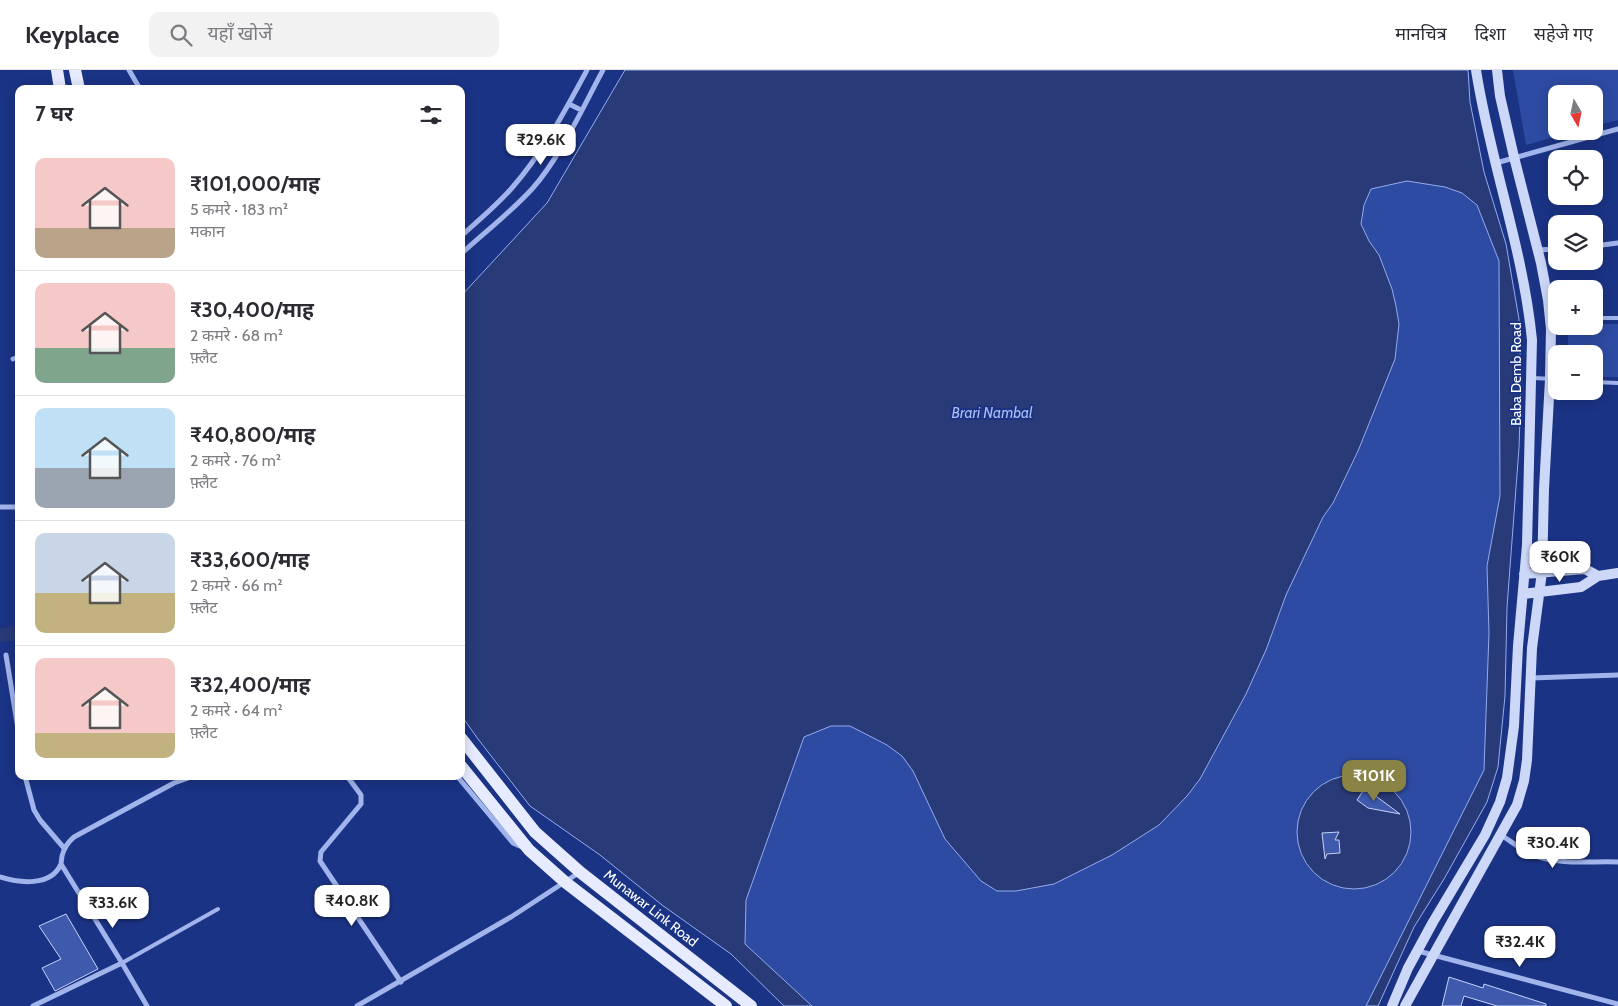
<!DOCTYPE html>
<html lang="hi">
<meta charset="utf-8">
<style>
:root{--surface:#fff;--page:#f2f2f3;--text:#2b2b33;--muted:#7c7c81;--line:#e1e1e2;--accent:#8a8346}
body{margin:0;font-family:Cabin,"Noto Sans Devanagari",sans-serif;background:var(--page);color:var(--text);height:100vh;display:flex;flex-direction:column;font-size:19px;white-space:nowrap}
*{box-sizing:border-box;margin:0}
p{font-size:16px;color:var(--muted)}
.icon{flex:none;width:28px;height:28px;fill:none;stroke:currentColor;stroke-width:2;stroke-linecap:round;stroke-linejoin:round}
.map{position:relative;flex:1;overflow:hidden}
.panel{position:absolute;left:15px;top:15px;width:450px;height:695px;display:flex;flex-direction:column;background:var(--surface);border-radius:10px;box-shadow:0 2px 12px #0003}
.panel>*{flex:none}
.needle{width:32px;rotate:171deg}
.controls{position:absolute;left:1548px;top:15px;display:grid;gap:10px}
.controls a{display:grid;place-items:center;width:55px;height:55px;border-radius:10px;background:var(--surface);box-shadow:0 2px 12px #0003;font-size:25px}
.price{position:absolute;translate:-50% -42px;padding:0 11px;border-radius:10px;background:#fff;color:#222;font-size:16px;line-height:32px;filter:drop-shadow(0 1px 2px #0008)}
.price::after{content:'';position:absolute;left:50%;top:30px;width:15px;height:11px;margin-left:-8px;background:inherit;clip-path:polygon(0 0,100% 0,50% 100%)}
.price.active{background:var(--accent);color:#fff}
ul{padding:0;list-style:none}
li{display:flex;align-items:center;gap:15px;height:125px;padding:0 20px}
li+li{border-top:1px solid var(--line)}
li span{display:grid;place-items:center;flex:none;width:140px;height:100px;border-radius:10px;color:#555}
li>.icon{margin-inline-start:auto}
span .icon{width:60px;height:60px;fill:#fffc;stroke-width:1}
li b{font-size:21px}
h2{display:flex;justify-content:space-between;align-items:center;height:60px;padding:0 20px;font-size:21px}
header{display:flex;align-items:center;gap:30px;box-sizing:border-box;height:70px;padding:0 25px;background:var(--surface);border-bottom:1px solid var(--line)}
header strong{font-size:24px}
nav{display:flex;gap:28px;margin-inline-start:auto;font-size:18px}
.search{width:350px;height:45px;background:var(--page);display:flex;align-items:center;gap:12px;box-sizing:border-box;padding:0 18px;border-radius:10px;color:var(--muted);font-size:19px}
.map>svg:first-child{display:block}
</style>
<header>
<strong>Keyplace</strong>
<div class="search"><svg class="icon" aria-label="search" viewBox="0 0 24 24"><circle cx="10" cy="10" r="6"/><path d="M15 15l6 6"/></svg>यहाँ खोजें</div>
<nav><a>मानचित्र</a><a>दिशा</a><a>सहेजे गए</a></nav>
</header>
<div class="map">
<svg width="1618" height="936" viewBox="0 0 1618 936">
<rect width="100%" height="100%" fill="#1b3385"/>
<path fill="#2e4ba3" d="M625 0H1468L1470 32 1484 102 1506 174 1519 249 1521 318 1519 378 1507 537 1505 626 1498 697 1487 732 1444 809 1414 857 1378 936H784L731 884 662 835 600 785 530 736 478 669 461 645V226L547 133Z
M1513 0H1618V50L1594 56V24H1556V61H1576L1526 75Z
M1594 254H1618V307H1594V284H1567L1569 256H1594Z"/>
<path fill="#283a77" stroke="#94aced" d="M625 0H1468L1470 32 1484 102 1506 174 1519 249 1521 318 1519 378 1507 537 1505 626 1498 697 1487 732 1444 809 1414 857 1378 936H1366L1484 700 1489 563 1487 496 1500 426 1499 191 1477 135 1462 123 1445 117 1407 111 1371 119 1364 135 1361 154 1369 171 1379 185 1392 219 1396 236 1399 254 1395 289 1358 381 1333 433 1323 447 1286 525 1266 580 1246 624 1200 709 1187 726 1159 755 1112 785 1054 814 1016 821H997L981 811 945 769 913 701 902 686 887 675 850 656H831L804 667 746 830 745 874 812 936H784L731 884 662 835 600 785 530 736 478 669 461 645V226L547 133Z
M1297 762a57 57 0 1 1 114 0a57 57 0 1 1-114 0Z"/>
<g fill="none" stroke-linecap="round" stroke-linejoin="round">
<path stroke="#283a77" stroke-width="14" d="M0 565 19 563"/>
</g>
<path fill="#3f59ac" stroke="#c6d3f8" d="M1365 718 1400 744 1368 738 1357 730Z
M1339 762 1335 770H1339L1340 783 1327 784 1325 789 1322 763Z
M66 844 98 899 55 921 42 898 61 889 39 856Z
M1449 907 1483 918 1484 914 1546 934V936H1497L1464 926 1461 936H1442Z"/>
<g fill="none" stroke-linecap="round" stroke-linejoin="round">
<path stroke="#a1b4eb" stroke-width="4" d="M1594 248H1618
M1532 308 1556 309
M1594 312 1618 313
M122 893 218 839"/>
<path stroke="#a1b4eb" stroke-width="5" d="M129 0 140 19
M569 34 581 40
M1496 93 1618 59
M461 166C478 151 496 136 511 119 542 84 565 41 587 0
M1594 176 1618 173
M1538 180 1556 179
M461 184C485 162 511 142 532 119 560 88 583 37 603 0
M13 289 19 287
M0 437H19
M6 585 19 665
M1531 608 1618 605
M25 706 34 740 40 750 64 778
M347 706 361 725V734L321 782 320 791 401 912
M457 706 513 773 522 777
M1501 765C1512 772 1523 781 1535 786 1560 795 1591 791 1618 792
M61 794 122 893 147 936
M0 807C19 813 51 817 61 794 61 793 62 787 62 786 64 778 68 772 74 767L174 713 194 706
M1418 881 1618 934
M33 936 122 893
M357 936 511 847 580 802"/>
<path stroke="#cdd7f8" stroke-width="10" d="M1524 504 1585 499 1598 506
M1523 524 1581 517 1598 506 1618 503
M1392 936 1408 898 1433 852 1485 765 1500 732 1507 708 1514 656 1518 576 1527 475 1532 270C1523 178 1490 91 1476 0
M1405 936 1517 735 1524 711 1527 690 1532 578 1542 502 1544 419 1550 309 1551 259 1548 230 1541 193 1514 87 1500 26 1497 0"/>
<path stroke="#e6ebff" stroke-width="12" d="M57 0 60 19
M75 0 79 19
M461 668 535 762 580 802 751 936
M461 696 529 780 565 812 726 936"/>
</g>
<g text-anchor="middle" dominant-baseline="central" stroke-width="4" stroke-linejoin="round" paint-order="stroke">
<g font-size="14" fill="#fff" stroke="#1b3385">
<text transform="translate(1516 304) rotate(-90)">Baba Demb Road</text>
<text transform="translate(651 838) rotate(38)">Munawar Link Road</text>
</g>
<g font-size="15" font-style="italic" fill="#adbff3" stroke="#1b3385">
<text x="992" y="343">Brari Nambal</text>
</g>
</g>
</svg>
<div class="controls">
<a><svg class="needle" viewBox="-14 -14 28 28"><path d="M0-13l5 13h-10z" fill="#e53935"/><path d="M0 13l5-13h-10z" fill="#7c7c81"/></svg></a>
<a><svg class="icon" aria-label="locate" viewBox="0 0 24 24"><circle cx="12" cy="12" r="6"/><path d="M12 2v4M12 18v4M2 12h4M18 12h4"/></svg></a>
<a><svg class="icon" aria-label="layers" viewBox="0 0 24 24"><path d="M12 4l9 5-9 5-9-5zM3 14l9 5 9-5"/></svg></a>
<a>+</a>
<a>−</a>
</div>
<b class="price" style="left:541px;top:96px">₹29.6K</b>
<b class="price" style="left:1560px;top:513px">₹60K</b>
<b class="price active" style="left:1374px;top:732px">₹101K</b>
<b class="price" style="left:1553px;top:799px">₹30.4K</b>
<b class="price" style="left:352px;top:857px">₹40.8K</b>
<b class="price" style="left:113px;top:859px">₹33.6K</b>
<b class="price" style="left:1520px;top:898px">₹32.4K</b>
<section class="panel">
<h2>7 घर<svg class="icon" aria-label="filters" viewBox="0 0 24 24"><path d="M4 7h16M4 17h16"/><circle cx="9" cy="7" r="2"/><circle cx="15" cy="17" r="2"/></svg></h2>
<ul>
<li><span style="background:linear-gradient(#f6c9c9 70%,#b9a48a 0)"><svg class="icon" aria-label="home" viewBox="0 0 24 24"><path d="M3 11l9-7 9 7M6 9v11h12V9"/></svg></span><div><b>₹101,000/माह</b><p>5 कमरे · 183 m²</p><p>मकान</p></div></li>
<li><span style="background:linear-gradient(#f6c9c9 65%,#7fa58c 0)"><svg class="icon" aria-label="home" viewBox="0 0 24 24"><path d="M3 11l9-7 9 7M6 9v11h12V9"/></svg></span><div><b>₹30,400/माह</b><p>2 कमरे · 68 m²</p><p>फ़्लैट</p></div></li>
<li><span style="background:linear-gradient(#bfe0f5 60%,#9aa5b1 0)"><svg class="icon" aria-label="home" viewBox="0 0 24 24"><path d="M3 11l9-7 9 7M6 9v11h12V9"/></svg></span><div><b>₹40,800/माह</b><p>2 कमरे · 76 m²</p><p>फ़्लैट</p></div></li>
<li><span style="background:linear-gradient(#c9d6e8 60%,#c2b280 0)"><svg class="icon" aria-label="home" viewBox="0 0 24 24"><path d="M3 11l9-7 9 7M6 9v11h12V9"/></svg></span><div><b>₹33,600/माह</b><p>2 कमरे · 66 m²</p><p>फ़्लैट</p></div></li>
<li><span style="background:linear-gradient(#f6c9c9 75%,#c2b280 0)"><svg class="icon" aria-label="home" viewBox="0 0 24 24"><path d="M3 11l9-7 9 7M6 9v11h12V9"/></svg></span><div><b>₹32,400/माह</b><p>2 कमरे · 64 m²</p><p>फ़्लैट</p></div></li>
</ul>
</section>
</div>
